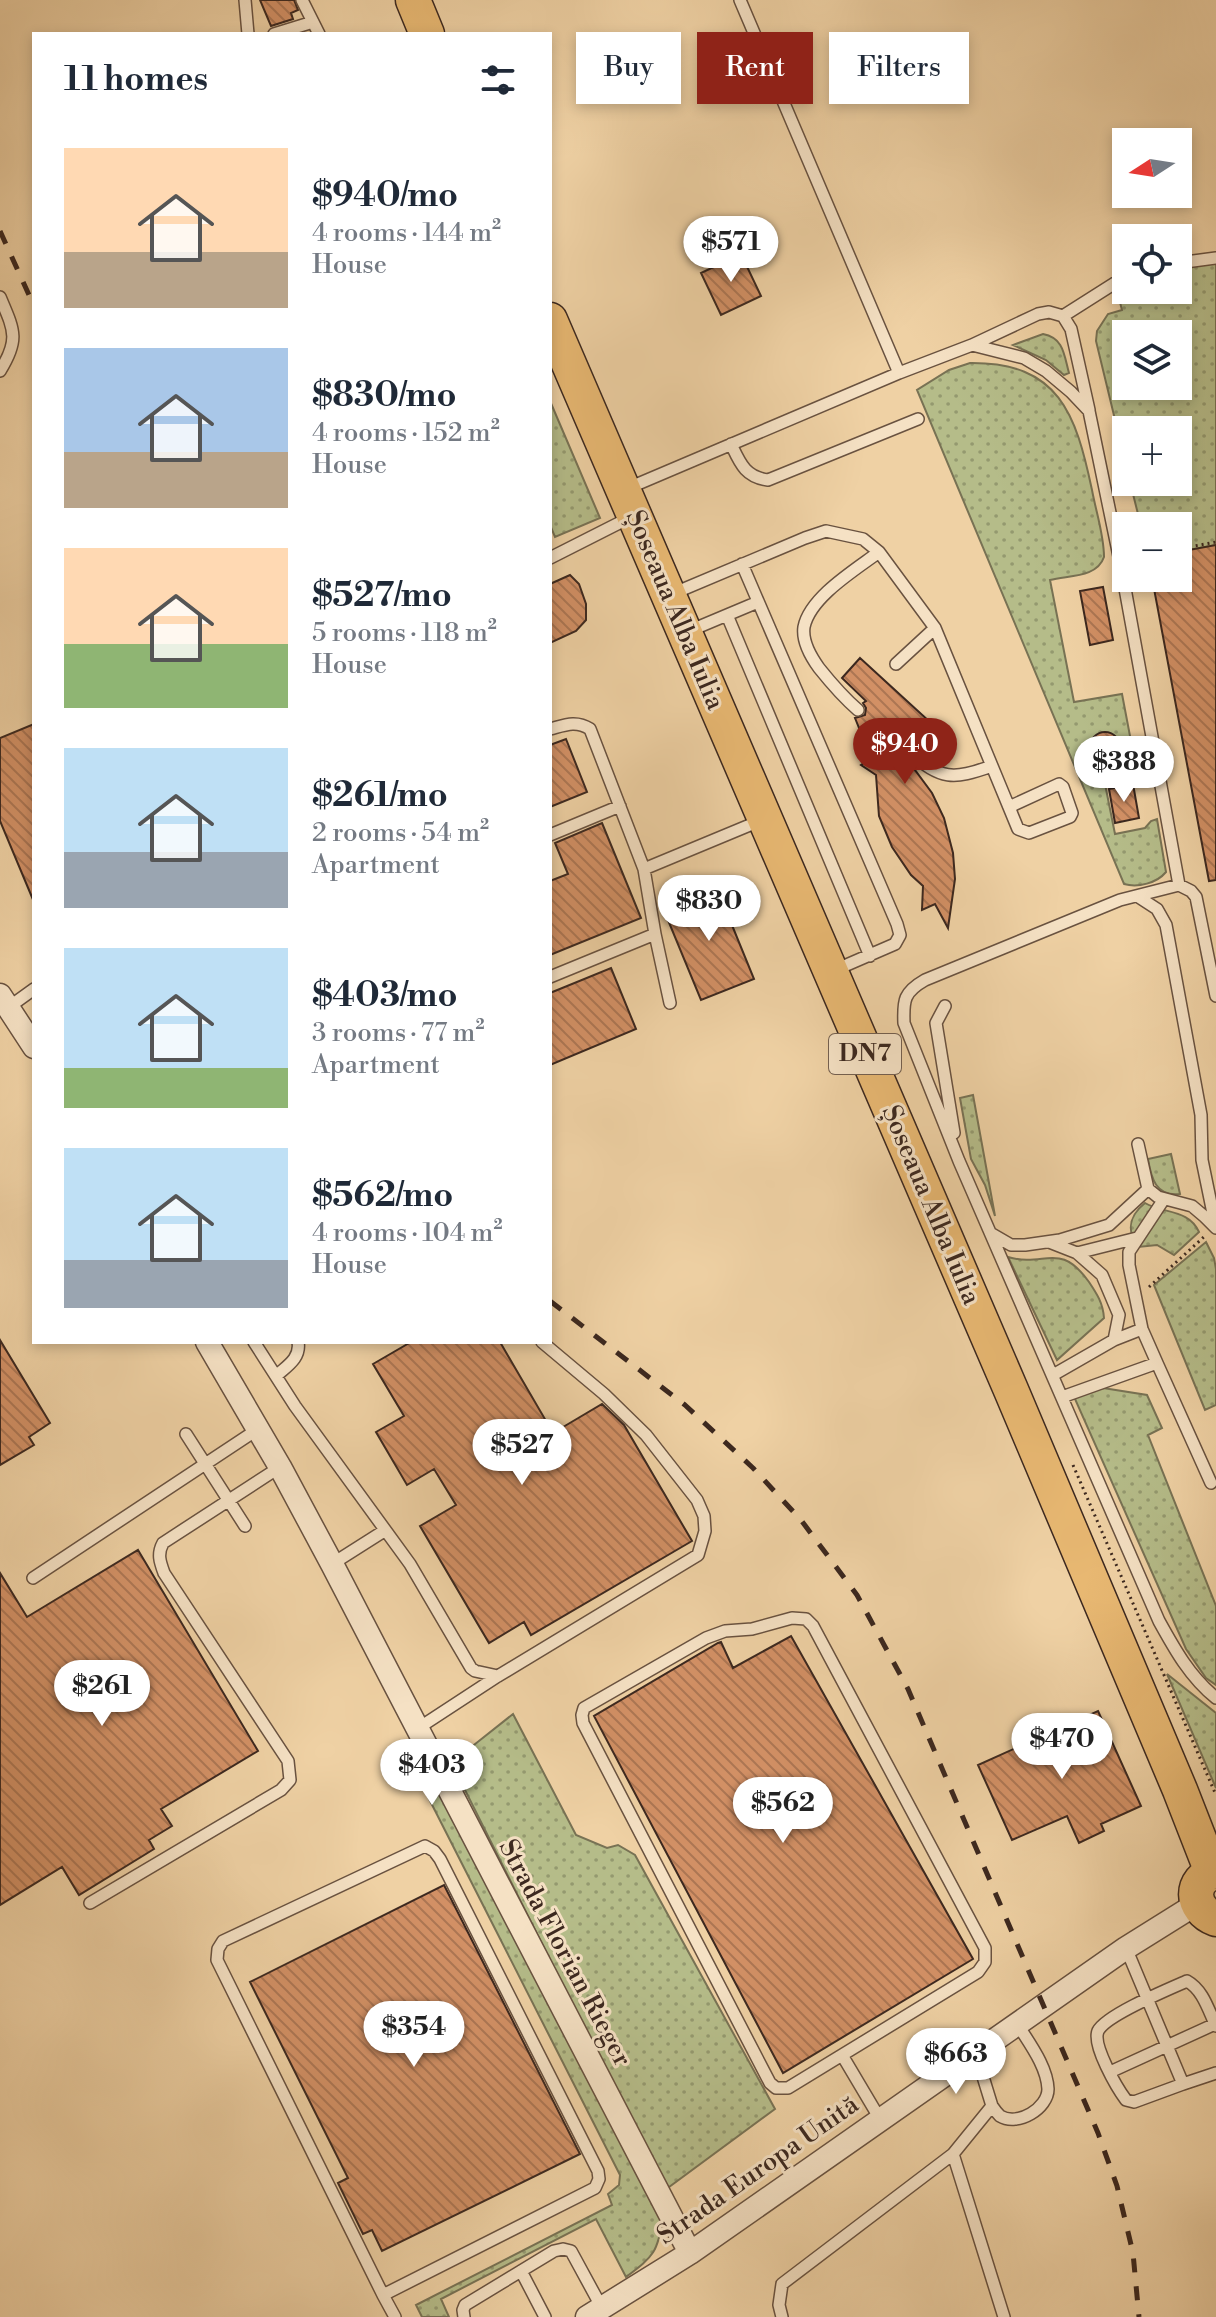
<!DOCTYPE html>
<meta charset="utf-8">
<style>
:root{--surface:#fff;--page:#f2f2f3;--text:#1f2937;--muted:#747a83;--accent:#8f2418}
body{margin:0;font-family:"Libre Bodoni",serif;background:var(--page);color:var(--text);height:100vh;display:flex;flex-direction:column;font-size:30px;white-space:nowrap}
*{box-sizing:border-box;margin:0}
p{font-size:26px;color:var(--muted)}
.icon{flex:none;width:44px;height:44px;fill:none;stroke:currentColor;stroke-width:2;stroke-linecap:round;stroke-linejoin:round}
.map{position:relative;flex:1;overflow:hidden}
.sheet{position:absolute;left:32px;top:32px;width:520px;height:1312px;display:flex;flex-direction:column;background:var(--surface);border-radius:0px;box-shadow:0 4px 12px #0003}
.sheet>*{flex:none}
.hud{position:absolute;left:576px;top:32px;width:520px;height:72px;display:flex;gap:16px}
.needle{width:52px;rotate:258deg}
.fabs{position:absolute;left:1112px;top:128px;display:grid;gap:16px}
.fabs a{display:grid;place-items:center;width:80px;height:80px;border-radius:0px;background:var(--surface);box-shadow:0 4px 12px #0003;font-size:40px}
.price{position:absolute;translate:-50% -68px;padding:0 18px;border-radius:28px;background:#fff;color:#222;font-size:26px;line-height:52px;filter:drop-shadow(0 2px 4px #0008)}
.price::after{content:'';position:absolute;left:50%;top:48px;width:24px;height:18px;margin-left:-12px;background:inherit;clip-path:polygon(0 0,100% 0,50% 100%)}
.price.current{background:var(--accent);color:#fff}
ul{padding:0;list-style:none}
li{display:flex;align-items:center;gap:24px;height:200px;padding:0 32px}
li span{display:grid;place-items:center;flex:none;width:224px;height:160px;border-radius:0px;color:#555}
li>.icon{margin-inline-start:auto}
span .icon{width:96px;height:96px;fill:#fffc;stroke-width:1}
li b{font-size:34px}
h2{display:flex;justify-content:space-between;align-items:center;height:96px;padding:0 32px;font-size:34px}
.tag{padding:0 28px;border-radius:0px;background:var(--surface);box-shadow:0 4px 12px #0003;font-size:28px;line-height:72px}
.tag.current{background:var(--accent);color:#fff}
.map>svg:first-child{display:block}
</style>
<div class="map">
<svg width="1216" height="2317" viewBox="0 0 1216 2317">
<defs>
<pattern id="grass-dots" width="8" height="8" patternUnits="userSpaceOnUse" patternTransform="scale(2)"><rect width="8" height="8" fill="#b5bc89"/><path d="M2 2h.1M6 6h.1" fill="none" stroke="#94996f" stroke-width="1.8" stroke-linecap="round"/></pattern>
<pattern id="building-back-hatch" width="6" height="6" patternUnits="userSpaceOnUse" patternTransform="scale(2)"><rect width="6" height="6" fill="#d29065"/><path d="M-1 5l2 2M0 0l6 6M5-1l2 2" fill="none" stroke="#ac7653"/></pattern>
</defs>
<rect width="100%" height="100%" fill="#efd1a4"/>
<filter id="stains"><feTurbulence type="fractalNoise" baseFrequency=".0025" numOctaves="4"/><feColorMatrix values="0 0 0 0 .2 0 0 0 0 .09 0 0 0 0 .02 0 0 0 .5 -.17"/></filter>
<radialGradient id="worn" r=".72"><stop offset=".6" stop-color="#630" stop-opacity="0"/><stop offset="1" stop-color="#630" stop-opacity=".3"/></radialGradient>
<path fill="url(#grass-dots)" stroke="#787254" stroke-width="2" fill-rule="evenodd" d="M1216 258V545L1178 552V526H1141L1130 482H1178V430H1126V465L1096 341 1097 331 1108 314 1122 310 1115 283 1126 278V290H1178V263ZM1126 334H1178V386H1126Z
M1043 334C1064 338 1064 355 1069 373L1064 375 1046 360 1013 345Z
M970 363C1059 362 1076 414 1092 490 1096 512 1104 535 1104 557 1097 578 1068 575 1050 580L1074 702 1122 694 1134 757 1132 766 1127 769 1103 774 1115 834 1145 828 1151 821 1157 819 1166 872C1157 883 1138 888 1124 884L917 390 949 370Z
M550 401 600 518 555 537 550 525Z
M973 1095 995 1216 985 1185 971 1159 960 1098Z
M1171 1154 1180 1194C1156 1197 1151 1178 1148 1159Z
M1145 1203C1164 1214 1189 1209 1199 1232L1174 1255 1157 1245 1138 1247C1126 1230 1129 1216 1145 1203Z
M1206 1242 1214 1258 1216 1269V1405L1205 1410 1154 1285Z
M1008 1257C1046 1268 1059 1240 1089 1282 1097 1294 1103 1303 1104 1318L1057 1360Z
M1103 1388 1147 1395 1162 1428 1148 1435 1216 1606V1685L1206 1678 1186 1649 1075 1399 1080 1393Z
M1167 1674 1216 1713V1788Z
M513 1714 576 1835 607 1848 618 1845 635 1855 775 2109 665 2190 460 1780 461 1762 465 1752Z
M433 1778 663 2217C658 2252 654 2256 626 2277L596 2219 441 2299 449 2317H422L416 2305 612 2205 608 2194 619 2185 620 2175 422 1785Z"/>
<path fill="url(#building-back-hatch)" stroke="#3c281f" stroke-width="2" d="M260 0H294L298 10 291 13 293 19 271 26Z
M741 254 761 296 721 315 701 273Z
M1216 545V880L1209 881 1152 578H1178V552Z
M570 575 579 584 586 604V620L576 631 550 643V584Z
M1103 587 1113 640 1090 645 1080 591Z
M860 658 942 733 924 753 910 744 903 746 901 751 903 758 912 766 932 793 944 818 953 853 955 879 948 928 935 904 922 910 923 886 911 875 892 847 879 816 876 775 861 765 871 758 855 718 865 715 866 708 863 703 866 701 842 678Z
M34 724V902L0 821V738Z
M1090 747a15 15 0 1 1 30 0a15 15 0 1 1-30 0Z
M566 739 587 792 550 807V745Z
M1133 784 1139 818 1115 823 1109 789Z
M602 823 641 918 550 955V881L568 874 555 843Z
M716 886 754 979 701 1000 663 908Z
M611 968 636 1029 550 1065V993Z
M0 1340 50 1423 29 1437 34 1445 0 1465Z
M411 1342H500L553 1433 602 1404 624 1425 692 1541 531 1635 524 1622 489 1643 420 1526 456 1505 434 1469 407 1485 376 1432 404 1416 373 1364Z
M138 1550 258 1751 161 1809 172 1826 149 1840 154 1849 79 1895 62 1867 0 1905V1573L27 1617Z
M791 1636 973 1959 783 2073 594 1716 718 1643 721 1642 733 1668Z
M1098 1711 1141 1806 1101 1824 1104 1831 1079 1843 1067 1816 1012 1840 978 1765Z
M444 1885 580 2154 382 2251 372 2230 363 2234 338 2183 348 2178 250 1982Z"/>
<g fill="none" stroke-linecap="round" stroke-linejoin="round">
<defs>
<path id="service" d="M245 0 248 34
M302 0 319 34
M740 0 899 373
M274 34 313 22
M1178 263 1216 258
M0 297C14 330 20 339 0 371
M1063 316 1115 283 1126 278
M972 345 1038 314 1049 312 1063 316 1071 329 1089 410
M731 444C740 463 745 477 768 480L918 419
M626 489 899 373 972 345 1024 358 1046 371 1071 392 1089 411 1120 561 1179 885
M550 558 631 517
M742 564 897 924 900 935 895 944 835 970
M672 594 805 538 826 531 863 539 879 552 935 628 1018 829 1029 833 1070 817 1072 813 1063 787 1059 784 1009 807
M727 615 870 956
M689 631 758 602
M896 664 935 628
M858 710C843 697 831 683 819 668 811 657 802 641 804 627 810 597 855 570 879 552
M550 729C565 725 576 720 590 729L644 869 655 934 670 1003
M909 752C942 780 952 780 992 766
M550 835 620 806
M644 869 762 820
M1137 896 1157 909 1166 925 1201 1115 1202 1160 1216 1228
M550 977 655 934
M1216 996 1196 897 1191 891 1179 885 1120 900 925 980C904 992 903 1000 904 1023L959 1161 1159 1621C1175 1650 1190 1677 1216 1698
M945 1006 936 1023 954 1133
M9 1007 34 989
M1138 1144 1148 1189 1158 1197 1192 1206 1205 1217 1216 1228
M992 1234 1011 1245H1025L1060 1240 1109 1225 1148 1189
M1049 1242 1077 1253 1102 1275 1119 1315 1114 1340
M1077 1253 1137 1238
M1142 1329 1129 1265V1252L1164 1199
M254 1342 295 1406 410 1564 471 1668 475 1671 498 1676
M1157 1363 1211 1483
M1053 1375 1114 1340 1142 1329 1157 1363 1062 1397
M276 1376C287 1366 301 1358 298 1342
M186 1434 245 1526
M332 1564 384 1531
M33 1578 258 1429
M792 1618 806 1619 813 1626 985 1948V1962L978 1972 788 2088H776L770 2083 583 1723 582 1715 584 1708 706 1638 725 1631 752 1629Z
M417 1729 498 1676 698 1555 705 1531 704 1516 697 1500 646 1435 604 1394 542 1342
M90 1903 281 1790 290 1780 288 1761 164 1573C160 1562 157 1554 163 1543L280 1467
M1126 1948C1145 1993 1164 2038 1183 2084L1134 2102 1126 2100C1117 2088 1092 2045 1098 2031 1106 2015 1169 1989 1187 1981 1203 1990 1208 2009 1216 2026
M842 2055 880 2119
M1110 2072 1215 2024
M1183 2084 1216 2073
M992 2106C994 2109 997 2113 1000 2116 1018 2127 1048 2108 1048 2089 1047 2066 1029 2043 1018 2025
M953 2154 1004 2317
M521 2271 545 2317
M383 2295 595 2188 599 2179 598 2171 440 1859 434 1851 425 1846 223 1941 218 1949 217 1960 383 2295 395 2317
M464 2317 463 2310 465 2305 554 2251 563 2249 571 2251 602 2308
M782 2317 779 2305 782 2284 953 2154 992 2106 976 2054"/>
<path id="minor" d="M0 995 34 1047
M207 1342 280 1467 332 1564 690 2253
M587 2317 690 2253 1126 1948 1198 1903"/>
<path id="primary" d="M413 0 427 34
M550 320 1011 1390 1180 1790 1212 1872
M1216 1871C1189 1880 1190 1909 1216 1919"/>
</defs>
<use href="#service" stroke="#695240" stroke-width="14"/>
<use href="#minor" stroke="#695240" stroke-width="25"/>
<use href="#primary" stroke="#3c281f" stroke-width="37"/>
<path stroke="#3c281f" stroke-width="3" stroke-dasharray="2 4" stroke-linecap="butt" d="M1178 549 1216 542
M1149 1287 1206 1235
M1073 1465 1216 1795"/>
<use href="#service" stroke="#f5e1c4" stroke-width="11"/>
<use href="#minor" stroke="#f5e1c4" stroke-width="22"/>
<use href="#primary" stroke="#e8b872" stroke-width="34"/>
<path stroke="#3c281f" stroke-width="5" stroke-dasharray="14 14" stroke-linecap="butt" d="M0 231 34 306
M550 1301 685 1405 753 1468 801 1520 857 1595 908 1689 1098 2133 1117 2186 1133 2253 1139 2317"/>
</g>
<g text-anchor="middle" dominant-baseline="central" stroke-width="6" stroke-linejoin="round" paint-order="stroke">
<rect fill="#f5e1c4" stroke="#746050" stroke-width="2" x="829" y="1034" width="72" height="40" rx="6"/>
<g font-size="24" font-weight="bold" fill="#3c281f">
<text x="865" y="1054">DN7</text>
</g>
<g font-size="26" fill="#3c281f" stroke="#f5e1c4">
<text transform="translate(675 610) rotate(67)">Șoseaua Alba Iulia</text>
<text transform="translate(931 1205) rotate(67)">Șoseaua Alba Iulia</text>
<text transform="translate(565 1953) rotate(62)">Strada Florian Rieger</text>
<text transform="translate(758 2170) rotate(-35)">Strada Europa Unită</text>
</g>
</g>
<rect width="100%" height="100%" filter="url(#stains)"/>
<rect width="100%" height="100%" fill="url(#worn)"/>
</svg>
<div class="fabs">
<a><svg class="needle" viewBox="-14 -14 28 28"><path d="M0-13l5 13h-10z" fill="#e53935"/><path d="M0 13l5-13h-10z" fill="#747a83"/></svg></a>
<a><svg class="icon" aria-label="locate" viewBox="0 0 24 24"><circle cx="12" cy="12" r="6"/><path d="M12 2v4M12 18v4M2 12h4M18 12h4"/></svg></a>
<a><svg class="icon" aria-label="layers" viewBox="0 0 24 24"><path d="M12 4l9 5-9 5-9-5zM3 14l9 5 9-5"/></svg></a>
<a>+</a>
<a>−</a>
</div>
<b class="price" style="left:731px;top:284px">$571</b>
<b class="price current" style="left:905px;top:786px">$940</b>
<b class="price" style="left:1124px;top:804px">$388</b>
<b class="price" style="left:709px;top:943px">$830</b>
<b class="price" style="left:522px;top:1487px">$527</b>
<b class="price" style="left:102px;top:1728px">$261</b>
<b class="price" style="left:1062px;top:1781px">$470</b>
<b class="price" style="left:432px;top:1807px">$403</b>
<b class="price" style="left:783px;top:1845px">$562</b>
<b class="price" style="left:414px;top:2069px">$354</b>
<b class="price" style="left:956px;top:2096px">$663</b>
<div class="hud">
<a class="tag">Buy</a>
<a class="tag current">Rent</a>
<a class="tag">Filters</a>
</div>
<section class="sheet">
<h2>11 homes<svg class="icon" aria-label="filters" viewBox="0 0 24 24"><path d="M4 7h16M4 17h16"/><circle cx="9" cy="7" r="2"/><circle cx="15" cy="17" r="2"/></svg></h2>
<ul>
<li><span style="background:linear-gradient(#ffd9b3 65%,#b9a48a 0)"><svg class="icon" aria-label="home" viewBox="0 0 24 24"><path d="M3 11l9-7 9 7M6 9v11h12V9"/></svg></span><div><b>$940/mo</b><p>4 rooms · 144 m²</p><p>House</p></div></li>
<li><span style="background:linear-gradient(#a9c7e8 65%,#b9a48a 0)"><svg class="icon" aria-label="home" viewBox="0 0 24 24"><path d="M3 11l9-7 9 7M6 9v11h12V9"/></svg></span><div><b>$830/mo</b><p>4 rooms · 152 m²</p><p>House</p></div></li>
<li><span style="background:linear-gradient(#ffd9b3 60%,#8fb573 0)"><svg class="icon" aria-label="home" viewBox="0 0 24 24"><path d="M3 11l9-7 9 7M6 9v11h12V9"/></svg></span><div><b>$527/mo</b><p>5 rooms · 118 m²</p><p>House</p></div></li>
<li><span style="background:linear-gradient(#bfe0f5 65%,#9aa5b1 0)"><svg class="icon" aria-label="home" viewBox="0 0 24 24"><path d="M3 11l9-7 9 7M6 9v11h12V9"/></svg></span><div><b>$261/mo</b><p>2 rooms · 54 m²</p><p>Apartment</p></div></li>
<li><span style="background:linear-gradient(#bfe0f5 75%,#8fb573 0)"><svg class="icon" aria-label="home" viewBox="0 0 24 24"><path d="M3 11l9-7 9 7M6 9v11h12V9"/></svg></span><div><b>$403/mo</b><p>3 rooms · 77 m²</p><p>Apartment</p></div></li>
<li><span style="background:linear-gradient(#bfe0f5 70%,#9aa5b1 0)"><svg class="icon" aria-label="home" viewBox="0 0 24 24"><path d="M3 11l9-7 9 7M6 9v11h12V9"/></svg></span><div><b>$562/mo</b><p>4 rooms · 104 m²</p><p>House</p></div></li>
</ul>
</section>
</div>
